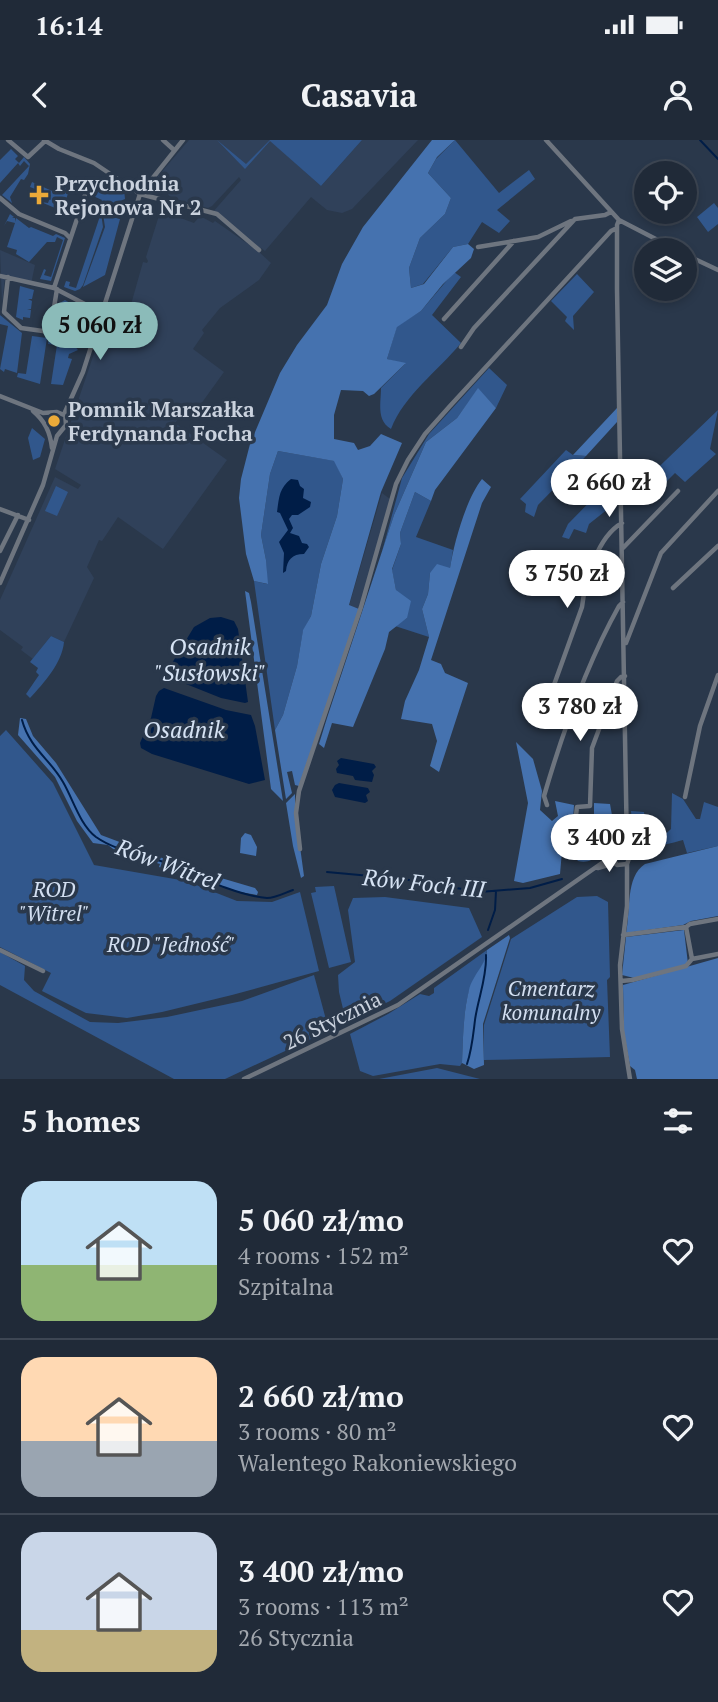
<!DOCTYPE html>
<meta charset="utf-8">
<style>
:root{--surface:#202a38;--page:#283240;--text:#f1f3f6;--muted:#a2a7ae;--line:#3d4653;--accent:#8bbbb9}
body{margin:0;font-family:"PT Serif",serif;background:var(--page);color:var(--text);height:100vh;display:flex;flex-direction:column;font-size:26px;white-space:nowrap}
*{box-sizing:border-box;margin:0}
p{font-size:23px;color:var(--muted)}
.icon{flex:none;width:38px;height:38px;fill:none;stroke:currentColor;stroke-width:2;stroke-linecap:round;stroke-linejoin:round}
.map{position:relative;height:939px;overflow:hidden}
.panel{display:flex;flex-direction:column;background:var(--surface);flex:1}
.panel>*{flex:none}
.fabs{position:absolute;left:634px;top:21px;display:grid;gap:14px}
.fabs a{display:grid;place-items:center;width:63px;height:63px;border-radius:50%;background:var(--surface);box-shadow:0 4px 10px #0003,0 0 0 2px var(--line);font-size:35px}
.price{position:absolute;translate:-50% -60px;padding:0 16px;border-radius:24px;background:#fff;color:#222;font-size:23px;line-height:46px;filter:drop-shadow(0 2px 4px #0008)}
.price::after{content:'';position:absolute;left:50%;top:42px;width:21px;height:16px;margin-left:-10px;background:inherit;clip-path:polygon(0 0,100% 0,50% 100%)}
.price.selected{background:var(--accent);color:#111}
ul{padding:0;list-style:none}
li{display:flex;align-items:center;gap:21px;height:175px;padding:0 21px}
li+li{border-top:2px solid var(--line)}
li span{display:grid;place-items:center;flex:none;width:196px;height:140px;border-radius:21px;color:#555}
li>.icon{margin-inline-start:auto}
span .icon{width:84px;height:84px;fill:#fffc;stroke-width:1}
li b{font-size:30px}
h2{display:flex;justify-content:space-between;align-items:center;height:84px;padding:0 21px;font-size:30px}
.status{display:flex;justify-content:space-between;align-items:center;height:49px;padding:0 35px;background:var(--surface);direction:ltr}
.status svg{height:19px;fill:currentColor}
header{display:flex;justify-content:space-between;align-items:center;height:91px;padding:0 21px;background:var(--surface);font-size:32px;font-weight:600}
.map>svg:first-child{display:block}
</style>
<div class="status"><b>16:14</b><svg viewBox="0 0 49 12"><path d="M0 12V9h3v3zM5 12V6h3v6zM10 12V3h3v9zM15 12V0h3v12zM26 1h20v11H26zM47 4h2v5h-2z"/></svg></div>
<header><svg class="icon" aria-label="back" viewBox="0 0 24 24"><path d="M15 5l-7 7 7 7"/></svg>Casavia<svg class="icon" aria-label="person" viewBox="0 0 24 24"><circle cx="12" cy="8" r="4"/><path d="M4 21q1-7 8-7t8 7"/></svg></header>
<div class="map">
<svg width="718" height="939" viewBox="0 0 718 939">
<rect width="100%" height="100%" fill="#2a384b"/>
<path fill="#30415a" d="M189 0H273L272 2 321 46 362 0H418L352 69 342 73 327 70 311 57 265 111 261 108 258 111 271 123 259 140 220 168 202 190 204 193 193 209 224 232 193 275 185 270 175 283 227 320 163 409 118 377 102 401 99 400 87 427 94 438 64 502 51 496 33 519 21 510 23 507 0 490V460L55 337 78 349 81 345 55 329 105 181 111 178 125 186 135 172 130 168 143 122 147 123 148 121 146 117 162 66 176 72 175 76 194 83 200 76 213 83 215 81 248 104 212 73 241 40 239 37 212 66 208 68 172 58 153 42Z
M0 110 35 125 31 144 5 138 2 163Z
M69 162 90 175 94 186 88 207 64 198Z
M382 353 390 359 359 469 349 466Z"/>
<path fill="#31578c" d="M217 0 246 24 270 0H362L321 46 270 1 245 29Z
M455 0 499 53 529 30 535 39 497 70 510 81 499 93 482 82 468 104 453 107 423 144 411 148 409 128 420 98 445 74 451 58 428 33 436 19Z
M11 9 18 16 15 19 19 23 24 17 30 24 28 34 24 40 21 39 10 57 12 63 2 55 29 26 24 21 20 26 18 23 0 43V20Z
M106 38C117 39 125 48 125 59L98 70 90 68 91 60 93 65 99 67 102 60 91 55 95 47 86 43 83 50 74 45 87 40 98 45Z
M65 40 71 45 62 71 41 62 48 63 51 55 30 47 32 42 59 54Z
M714 63 718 68V84L708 92 697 77Z
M101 73 103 87 83 145 80 149 75 151 64 147 66 141 70 142 69 146 76 148Z
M10 74 14 77 12 78H15L16 82V78L29 88 31 87 53 96 56 94 65 98 51 141 40 139 44 129 46 130 44 135 51 137 63 100 57 97 55 102H47L29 122 16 114 17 110 7 107 15 83 7 81 4 86Z
M103 74 120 79 105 135 83 147 105 87Z
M454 132 461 137 432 175 461 203C438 231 404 255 391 289 376 280 381 263 381 248L405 224 387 219 397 186 421 171Z
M577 134 594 152 573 176 574 190 565 181 567 177 551 161Z
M20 146 34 150 32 159H28L32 161 31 169H27L31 170 30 178 23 177V180L16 177Z
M65 160 78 168 72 173 73 178H69L67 193 70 196 73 194 78 201 85 191 84 187 87 183 93 182 94 186 87 206 52 195 53 190 54 195 62 196 66 166 58 164Z
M0 175 22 193 17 233 5 229 4 232 0 229 8 186 0 184Z
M32 196 47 198 40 244 17 237 18 233 26 234Z
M52 197 73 204 78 210 69 214 68 218 72 219 63 245 51 244 57 205 48 204 49 198Z
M489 228 507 245 496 268 478 249 457 278 426 302 394 375 382 412 402 338 429 294Z
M718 270 710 309 716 314 685 342 675 333 651 357 640 345Z
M32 288 45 299 40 317 33 320 28 298Z
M566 310 573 315 586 316 538 365 534 377 525 372 526 364 520 359Z
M278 311 335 321 343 339 337 376 321 424 311 476 303 491 297 526 283 575 275 590 254 441 267 444 266 420 261 395 270 334Z
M618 333V361L589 384 586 393 574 389 569 399 562 397 568 384Z
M56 346 68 352 57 376 45 371Z
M415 352 431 361 416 397 453 410 450 428 430 433 428 454 422 469 429 497 395 486 407 478 396 450 392 430 401 404 400 393Z
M51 496 64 502C62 523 44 543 30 558L26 554 39 535 36 532 38 528 30 522Z
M6 590 53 643 94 725 186 741 237 761 272 762 300 752 319 831 232 855 162 872 127 878 86 873 42 851 51 833 0 807V596Z
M672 653 683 659 696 679H700L704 662 718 667V706L687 713 683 700C668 704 649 710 634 704L631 671 644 672 646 693C658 699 662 698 671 689Z
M334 746 351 822 329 828 311 753 316 752 315 747Z
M597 756 608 762 610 837 607 840 610 917 484 920V885L511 799 577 757Z
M385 757 469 768 482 797 390 861 349 881 348 877H345L339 852 338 835 355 822 348 770 353 758Z
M487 810C487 823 473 837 469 851 463 873 463 901 462 923L460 926 440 924 373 936 360 931 350 894 388 874 420 854 429 856 434 853V848Z
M0 812 25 826 24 840 34 851 90 882 118 883 167 877 242 861 314 835 328 887 326 892 225 939H174L0 845Z
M437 928 480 939H379Z"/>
<path fill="#4572af" d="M432 0H455L437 17 428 33 451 58 445 74 420 98 409 128 411 148 424 144 453 107 468 104 474 109 471 118 443 144 421 171 397 187 387 219 406 223 374 254 369 256 363 251 341 250 334 275V299L354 303 358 310 370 306 381 294 402 303 381 352 349 465 359 469 299 646 295 645 292 631 287 632 292 653 286 659 275 590 283 575 297 526 303 490 311 476 321 424 337 376 343 339 334 321 278 311 270 334 261 395 266 420 268 444 254 441 246 414 239 358 241 339 250 304 280 233 297 205 327 165 342 124 363 87Z
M478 248 496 268 435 350 431 361 415 352 400 393 401 404 392 429 396 450 411 461 407 478 389 492 385 509 353 587 332 583 324 608 319 604 327 578 394 375 426 302 457 278Z
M617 268V282L586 316 573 315Z
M482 339 491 347 482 363 431 520 441 524 445 533 468 543 439 632 430 626 437 601 432 584 401 579 405 561 419 530 429 497 422 469 428 454 430 433 437 424 450 428C454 403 466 359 482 339Z
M245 451 249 453 251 462 283 661 271 649Z
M20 578 26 579 33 596 56 623 101 695 194 730 255 748 258 752 257 755 240 752 159 727 160 724 150 721 149 723 121 715 108 705 93 703 77 681 55 637 18 595Z
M516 602 533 619 542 651 540 670 552 681 558 676 555 661 574 665 571 711 584 710 594 696V663L610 664 615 692 607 690 594 708 598 714C593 721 586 723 578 721L570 711H562L560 734 523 743 514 741 528 663Z
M295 654V670L304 736 301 738 293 706 286 663Z
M245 693 251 695 257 707 256 716 240 713 241 698Z
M718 706V776L691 781 683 785 626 793C631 771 625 737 645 724Z
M684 790 688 824 634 838 622 835 626 797Z
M509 795 510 798 483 884 484 925 474 929 462 923C463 899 463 874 469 850 472 836 487 823 487 810Z
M718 818V939H637L635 930 630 926 624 893 623 845Z"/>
<path fill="#001d47" d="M291 339 298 340 300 346 304 349 303 358 311 362 310 367 298 375H292L289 379 293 388 290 393 299 396 302 403 307 404 309 407 304 414C292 414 287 420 286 431L283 433 284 413 279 402 288 390 280 373 277 372C279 358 279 348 291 339Z
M221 477 234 481 238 489 248 562 245 563 221 558 171 538 166 533 194 487 210 478Z
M164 548 226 570 251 575 255 586 265 640 249 644 152 614 141 608 140 603 151 578 156 556 159 551Z
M341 618 374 624 376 627 372 631 374 635 372 642 355 640 353 636 337 633 336 629 339 625 337 621Z
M339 643 368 648 370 652 366 655 368 661 365 663 335 657 332 650 335 645Z"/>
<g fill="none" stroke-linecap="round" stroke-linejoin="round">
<path stroke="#001d47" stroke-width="2" d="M700 0 718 19
M22 580C30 609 50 619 63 642 73 659 80 685 96 697 119 713 146 714 171 725 197 736 239 756 267 758 276 758 284 753 293 750
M327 732 403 739 480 752 530 748 562 739
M488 790 495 770 496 751
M467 924C472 909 473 896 475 880 478 858 487 838 486 815"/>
<path stroke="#6e757f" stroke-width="4.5" d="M8 0 28 17 45 1
M44 0 59 9 94 23 140 54 217 74 259 110
M163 0 174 10
M546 0 619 80 677 110
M0 58 19 74 65 93 70 98
M619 80 617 85V149L627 709 630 716 627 724 617 725 612 718 614 712 619 708 627 709
M478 107 538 97 571 81
M684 114 718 130
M0 136 54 148 102 173
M8 137 4 172 21 188 50 192 57 149
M54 148 85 55
M444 179 514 101
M461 207 474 188 575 79 605 75 611 72
M0 256 43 273 57 272 64 275
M33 271C45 281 50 292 52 308
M0 369 29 380
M623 408 678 351
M0 411 18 375
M0 443 43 345 57 296 66 285 65 272 83 232 140 54 183 0
M673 448 718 406
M626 503 661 413 718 351
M541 581 582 467C585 441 597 397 622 383
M685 657 700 586 718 535
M547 665 544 656C563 591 586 525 619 466L623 462
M574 691 577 667 590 666 592 608 617 541 621 537 625 536
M619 708 625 692
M300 709 296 673 299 651 361 467 396 344 408 320 425 294 450 266 611 91 617 88
M627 724V766L620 825 622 889 630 939
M598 728 615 723
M686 787 692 819 718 814
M623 795 686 787 690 784 718 779
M0 810 43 831
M621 841 632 840 686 826 692 819
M244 939 398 865 612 716"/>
</g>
<g fill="#ebaa39" stroke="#2a384b" stroke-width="2.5">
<path d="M35.5 44.5h7v7h7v7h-7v7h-7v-7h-7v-7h7z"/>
<circle cx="54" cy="281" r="7"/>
</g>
<g text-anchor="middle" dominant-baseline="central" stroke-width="7" stroke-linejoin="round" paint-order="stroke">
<g font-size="21" font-weight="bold" fill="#cad2de" stroke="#2a384b" text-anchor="start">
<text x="55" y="43">Przychodnia<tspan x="55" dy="24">Rejonowa Nr 2</tspan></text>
<text x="68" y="269">Pomnik Marszałka<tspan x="68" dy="24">Ferdynanda Focha</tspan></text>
</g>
<g font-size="21" font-style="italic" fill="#d3dff1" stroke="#2a384b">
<text x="54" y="749">ROD<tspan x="54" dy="24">"Witrel"</tspan></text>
<text x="171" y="804">ROD "Jedność"</text>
<text x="551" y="848">Cmentarz<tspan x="551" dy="24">komunalny</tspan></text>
</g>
<g font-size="21" fill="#cad2de" stroke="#2a384b">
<text transform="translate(332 880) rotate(-26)">26 Stycznia</text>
</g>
<g font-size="23" font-style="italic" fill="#d6e3f4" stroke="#2a384b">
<text x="210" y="506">Osadnik<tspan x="210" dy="26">"Susłowski"</tspan></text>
<text x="184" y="589">Osadnik</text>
<text transform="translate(168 724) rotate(20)">Rów Witrel</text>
<text transform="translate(424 743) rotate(6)">Rów Foch III</text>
</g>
</g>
</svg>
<div class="fabs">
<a><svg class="icon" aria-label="locate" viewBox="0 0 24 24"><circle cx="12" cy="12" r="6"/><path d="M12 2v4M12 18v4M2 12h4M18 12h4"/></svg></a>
<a><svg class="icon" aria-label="layers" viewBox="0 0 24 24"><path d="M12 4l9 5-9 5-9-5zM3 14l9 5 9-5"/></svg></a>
</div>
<b class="price selected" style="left:100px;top:222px">5 060 zł</b>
<b class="price" style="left:609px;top:379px">2 660 zł</b>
<b class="price" style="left:567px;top:470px">3 750 zł</b>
<b class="price" style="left:580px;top:603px">3 780 zł</b>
<b class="price" style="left:609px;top:734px">3 400 zł</b>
</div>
<section class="panel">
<h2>5 homes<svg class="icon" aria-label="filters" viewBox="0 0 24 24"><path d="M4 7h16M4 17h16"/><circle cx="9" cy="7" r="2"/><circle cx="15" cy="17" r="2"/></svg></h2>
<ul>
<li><span style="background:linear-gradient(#bfe0f5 60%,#8fb573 0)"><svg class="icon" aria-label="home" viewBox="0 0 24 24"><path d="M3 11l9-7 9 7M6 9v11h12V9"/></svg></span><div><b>5 060 zł/mo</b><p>4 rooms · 152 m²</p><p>Szpitalna</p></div><svg class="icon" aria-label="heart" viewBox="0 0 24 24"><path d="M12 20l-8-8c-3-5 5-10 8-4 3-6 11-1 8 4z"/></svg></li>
<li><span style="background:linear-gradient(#ffd9b3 60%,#9aa5b1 0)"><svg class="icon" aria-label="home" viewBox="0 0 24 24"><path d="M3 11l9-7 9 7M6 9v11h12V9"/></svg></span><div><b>2 660 zł/mo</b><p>3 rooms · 80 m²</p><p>Walentego Rakoniewskiego</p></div><svg class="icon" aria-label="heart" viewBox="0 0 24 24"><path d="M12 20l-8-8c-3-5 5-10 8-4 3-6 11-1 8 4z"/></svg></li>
<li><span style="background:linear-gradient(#c9d6e8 70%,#c2b280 0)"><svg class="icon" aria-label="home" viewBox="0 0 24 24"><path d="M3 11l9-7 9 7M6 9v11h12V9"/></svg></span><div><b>3 400 zł/mo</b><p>3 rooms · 113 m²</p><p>26 Stycznia</p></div><svg class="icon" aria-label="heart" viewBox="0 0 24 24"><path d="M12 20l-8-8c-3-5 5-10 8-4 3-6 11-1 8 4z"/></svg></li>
</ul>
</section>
